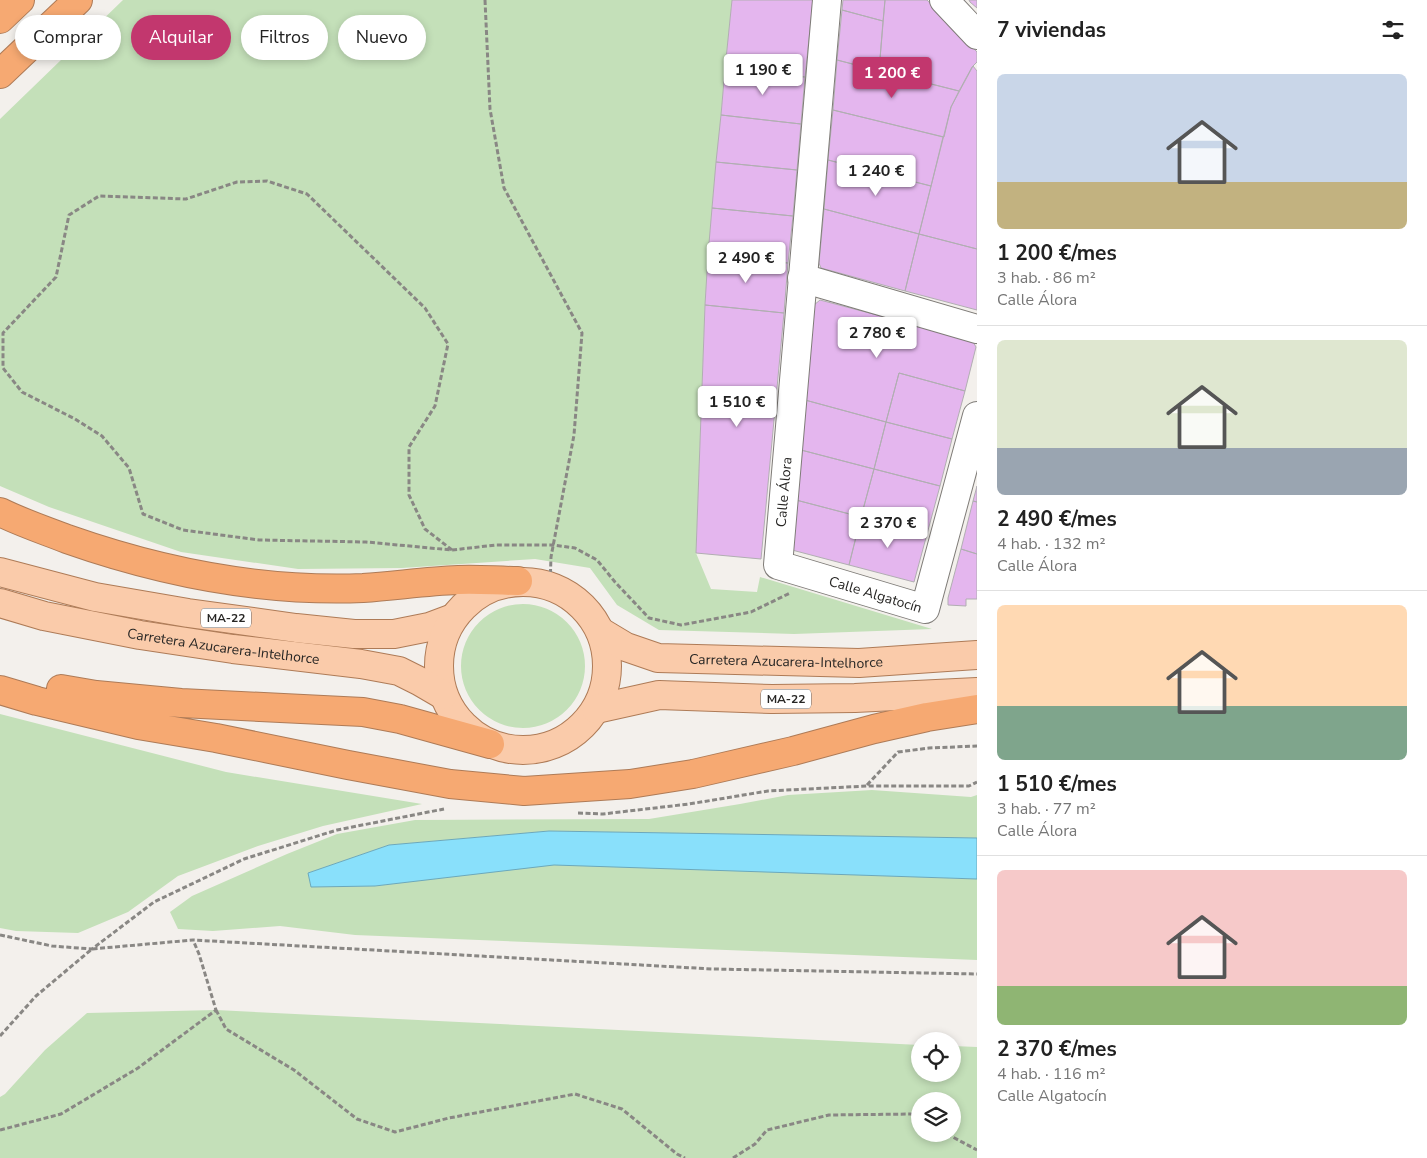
<!DOCTYPE html>
<html lang="es">
<meta charset="utf-8">
<style>
:root{--surface:#fff;--page:#f6f6f6;--text:#222;--muted:#767676;--line:#e0e0e0;--accent:#c2376e}
body{margin:0;font-family:"Nunito Sans",sans-serif;background:var(--page);color:var(--text);height:100vh;display:flex;flex-direction:column;font-size:19px;white-space:nowrap}
*{box-sizing:border-box;margin:0}
p{font-size:16px;color:var(--muted)}
.icon{flex:none;width:28px;height:28px;fill:none;stroke:currentColor;stroke-width:2;stroke-linecap:round;stroke-linejoin:round}
.map{position:relative;flex:1;overflow:hidden}
.side{display:flex;flex-direction:column;background:var(--surface);width:450px}
.side>*{flex:none}
.top-card{position:absolute;left:15px;top:15px;width:475px;height:45px;display:flex;gap:10px}
.buttons{position:absolute;left:911px;top:1032px;display:grid;gap:10px}
.buttons a{display:grid;place-items:center;width:50px;height:50px;border-radius:50%;background:var(--surface);box-shadow:0 2px 8px #0003;font-size:25px}
.price{position:absolute;translate:-50% -42px;padding:0 11px;border-radius:5px;background:#fff;color:#222;font-size:16px;line-height:32px;filter:drop-shadow(0 1px 2px #0008)}
.price::after{content:'';position:absolute;left:50%;top:30px;width:15px;height:11px;margin-left:-8px;background:inherit;clip-path:polygon(0 0,100% 0,50% 100%)}
.price.active{background:var(--accent);color:#fff}
ul{padding:0;list-style:none}
li{display:grid;align-content:center;gap:10px;height:265px;padding:0 20px}
li+li{border-top:1px solid var(--line)}
li span{display:grid;place-items:center;height:155px;border-radius:8px;color:#555}
li>.icon{margin-inline-start:auto}
span .icon{width:90px;height:90px;fill:#fffc;stroke-width:1}
li b{font-size:21px}
h2{display:flex;justify-content:space-between;align-items:center;height:60px;padding:0 20px;font-size:21px}
.pill{padding:0 18px;border-radius:22px;background:var(--surface);box-shadow:0 2px 8px #0003;font-size:18px;line-height:45px}
.pill.active{background:var(--accent);color:#fff}
main{display:flex;flex:1;min-height:0}
.map>svg:first-child{display:block}
</style>
<main>
<div class="map">
<svg width="977" height="1158" viewBox="0 0 977 1158">
<rect width="100%" height="100%" fill="#f3f0ec"/>
<path fill="#c4e0b9" fill-rule="evenodd" d="M123 0H732L712 208 705 305 696 553 711 589 757 592 760 577 932 629 794 634 659 630 617 605 590 568 535 559 402 568 298 569 181 552 49 507 0 486V119Z
M461 666a62 62 0 1 1 124 0a62 62 0 1 1-124 0Z
M0 714 226 772 422 804 323 826 258 846 178 876 128 912 78 933 16 931 0 928Z
M872 790 971 797 977 795V838L549 831 389 845 308 873 311 887 375 886 554 864 977 879V960L355 935 280 926 213 931 178 929 170 912 192 896 287 854 337 834 415 820 649 819 740 804 788 795Z
M216 1010 920 1045V1074H952L953 1046 977 1047V1158H0V1097L5 1094 45 1050 87 1013ZM920 1101H952V1134H920Z"/>
<path fill="#89e0fb" stroke="#6ca8ba" d="M549 831 977 838V879L554 865 375 886 311 887 308 873 389 845Z"/>
<path fill="#e4b6ee" stroke="#b1aeb2" d="M732 0H813L805 77 725 69Z
M843 0H885L883 21 842 10Z
M885 0H927L977 52V62L972 67 959 91 879 71Z
M969 0H977V8L970 2Z
M842 10 883 21 879 71 837 60Z
M837 60 959 91 951 107 944 137 833 110Z
M973 66 977 71V249L919 234 951 107Z
M725 69 805 77 801 124 721 115Z
M833 110 943 137 931 186 828 160Z
M721 115 801 124 797 170 716 162Z
M828 160 931 186 919 234 824 209Z
M716 162 797 170 793 216 712 208Z
M712 208 793 216 788 263 708 255Z
M824 209 919 234 905 291 821 268 819 263Z
M919 234 977 249V310L905 291Z
M708 255 788 263 784 313 705 305Z
M820 300 972 340 976 347 965 391 899 373 886 422 805 400 814 305Z
M705 305 784 313 761 559 696 553Z
M899 373 965 391 952 439 886 422Z
M805 400 886 422 874 469 801 450Z
M886 422 952 439 940 486 874 469Z
M801 450 874 469 861 517 796 500Z
M874 469 940 486 927 534 861 517Z
M977 486V502L973 501Z
M796 500 861 517 849 565 792 550Z
M973 501 977 502V554L961 549Z
M861 517 927 534 914 582 849 565Z
M961 549 977 554V599H966V606L948 605V598Z"/>
<g fill="none" stroke-linecap="round" stroke-linejoin="round">
<defs>
<g id="minor">
<path id="s1" d="M827 0 778 565 925 609 977 416"/>
<path d="M944 0 977 35"/>
<path d="M802 278 977 329"/>
</g>
<g id="major">
<path d="M0 572 95 597 188 613 296 628 354 634H394L429 627 453 618"/>
<circle cx="523" cy="666" r="84"/>
<path id="s2" d="M0 603 44 616 140 635 233 649 361 664 399 671 419 681 443 695"/>
<path id="s3" d="M601 632 626 647 658 658 859 663 977 655"/>
<path d="M596 709 659 695 772 699 855 698 977 692"/>
</g>
<path id="highway" d="M0 19 20 0
M0 74 78 0
M0 512C22 523 44 530 67 539 161 572 263 592 363 588 395 586 426 581 458 580 478 579 498 581 518 581
M61 689 96 695 181 703 363 712 400 719 490 744
M0 690 37 701 138 725 216 738 348 765 450 784 524 791 630 784 693 774 793 751 874 729 927 717 977 709"/>
</defs>
<use href="#minor" stroke="#7f7c78" stroke-width="30"/>
<use href="#major" stroke="#ae7b57" stroke-width="30"/>
<use href="#highway" stroke="#ae7b57" stroke-width="30"/>
<path stroke="#898784" stroke-width="3" stroke-dasharray="5 2.5" stroke-linecap="butt" d="M485 0 490 109 504 188 582 333 574 435 551 557 550 586
M452 550 425 529 409 495V447L435 406 448 344 425 308 307 194 267 181 237 182 186 199 99 196 69 215 56 277 3 333V368L22 392 75 419 102 436 129 468 143 514 183 530 259 540 366 542 452 550 496 545H553L575 548 597 560 615 582 649 618 681 625 751 612 790 593
M867 785 898 752 929 748 977 746
M578 813 603 814 689 804 768 791 867 786H969L977 782
M0 935 52 946 92 949 154 902 244 859 337 830 444 809
M216 1010 226 1029 294 1070 357 1119 395 1132 449 1118 575 1094 622 1109 677 1154 685 1158
M0 1036 36 996 92 949 193 940 713 969 977 974
M0 1130 61 1114 138 1068 216 1010 199 954 193 940
M947 1134 977 1150
M733 1158 755 1144 767 1130 829 1115 911 1114 920 1119"/>
<use href="#minor" stroke="#fff" stroke-width="28"/>
<use href="#major" stroke="#facbaa" stroke-width="28"/>
<use href="#highway" stroke="#f6a972" stroke-width="28"/>
</g>
<g text-anchor="middle" dominant-baseline="central" stroke-width="4.5" stroke-linejoin="round" paint-order="stroke">
<g fill="#fff" stroke="#686766" stroke-width="1">
<rect x="201" y="608.5" width="50" height="19" rx="4"/>
<rect x="761" y="689.5" width="50" height="19" rx="4"/>
</g>
<g font-size="12" font-weight="bold" fill="#272624">
<text x="226" y="618">MA-22</text>
<text x="786" y="699">MA-22</text>
</g>
<g font-size="14" fill="#272624" stroke="#fff">
<text transform="translate(784 492) rotate(-85)">Calle Álora</text>
<text stroke="none"><textPath href="#s1" startOffset="669">Calle Algatocín</textPath></text>
<text stroke="none"><textPath href="#s2" startOffset="228">Carretera Azucarera-Intelhorce</textPath></text>
<text stroke="none"><textPath href="#s3" startOffset="191">Carretera Azucarera-Intelhorce</textPath></text>
</g>
</g>
</svg>
<div class="buttons">
<a><svg class="icon" aria-label="locate" viewBox="0 0 24 24"><circle cx="12" cy="12" r="6"/><path d="M12 2v4M12 18v4M2 12h4M18 12h4"/></svg></a>
<a><svg class="icon" aria-label="layers" viewBox="0 0 24 24"><path d="M12 4l9 5-9 5-9-5zM3 14l9 5 9-5"/></svg></a>
</div>
<b class="price" style="left:763px;top:96px">1 190 €</b>
<b class="price active" style="left:892px;top:99px">1 200 €</b>
<b class="price" style="left:876px;top:197px">1 240 €</b>
<b class="price" style="left:746px;top:284px">2 490 €</b>
<b class="price" style="left:877px;top:359px">2 780 €</b>
<b class="price" style="left:737px;top:428px">1 510 €</b>
<b class="price" style="left:888px;top:549px">2 370 €</b>
<div class="top-card">
<a class="pill">Comprar</a>
<a class="pill active">Alquilar</a>
<a class="pill">Filtros</a>
<a class="pill">Nuevo</a>
</div>
</div>
<section class="side">
<h2>7 viviendas<svg class="icon" aria-label="filters" viewBox="0 0 24 24"><path d="M4 7h16M4 17h16"/><circle cx="9" cy="7" r="2"/><circle cx="15" cy="17" r="2"/></svg></h2>
<ul>
<li><span style="background:linear-gradient(#c9d6e8 70%,#c2b280 0)"><svg class="icon" aria-label="home" viewBox="0 0 24 24"><path d="M3 11l9-7 9 7M6 9v11h12V9"/></svg></span><div><b>1 200 €/mes</b><p>3 hab. · 86 m²</p><p>Calle Álora</p></div></li>
<li><span style="background:linear-gradient(#dfe7d0 70%,#9aa5b1 0)"><svg class="icon" aria-label="home" viewBox="0 0 24 24"><path d="M3 11l9-7 9 7M6 9v11h12V9"/></svg></span><div><b>2 490 €/mes</b><p>4 hab. · 132 m²</p><p>Calle Álora</p></div></li>
<li><span style="background:linear-gradient(#ffd9b3 65%,#7fa58c 0)"><svg class="icon" aria-label="home" viewBox="0 0 24 24"><path d="M3 11l9-7 9 7M6 9v11h12V9"/></svg></span><div><b>1 510 €/mes</b><p>3 hab. · 77 m²</p><p>Calle Álora</p></div></li>
<li><span style="background:linear-gradient(#f6c9c9 75%,#8fb573 0)"><svg class="icon" aria-label="home" viewBox="0 0 24 24"><path d="M3 11l9-7 9 7M6 9v11h12V9"/></svg></span><div><b>2 370 €/mes</b><p>4 hab. · 116 m²</p><p>Calle Algatocín</p></div></li>
</ul>
</section>
</main>
